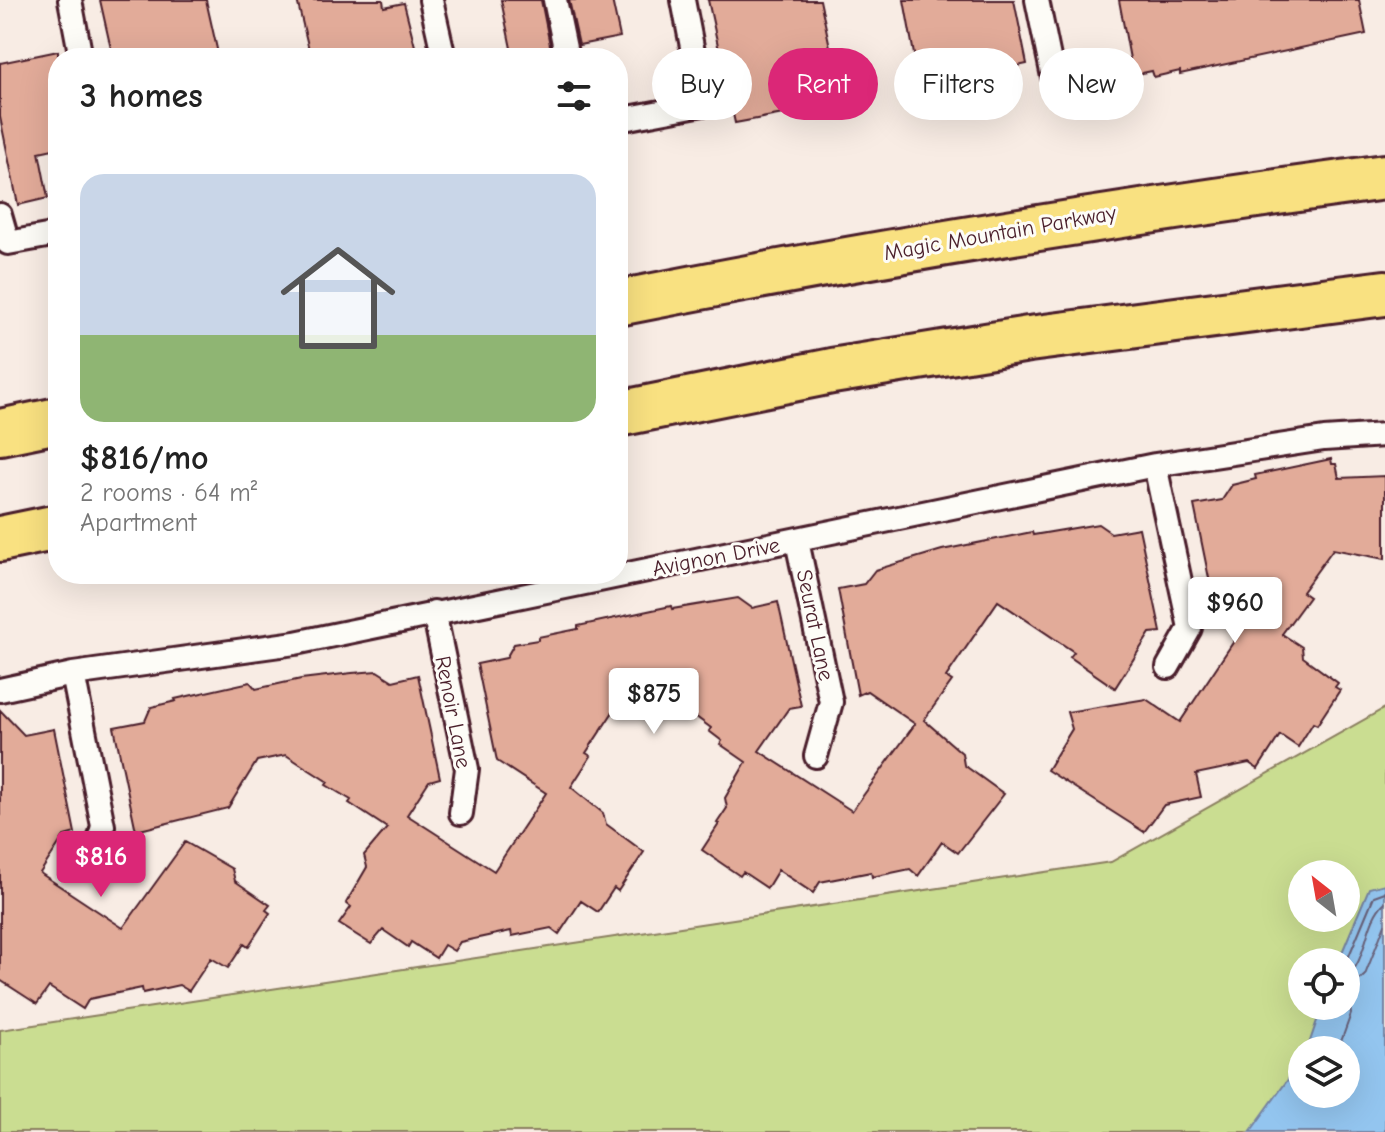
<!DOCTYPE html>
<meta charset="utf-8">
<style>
:root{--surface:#fff;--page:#f6f6f6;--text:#222;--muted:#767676;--accent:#db2777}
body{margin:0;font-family:"Comic Neue",sans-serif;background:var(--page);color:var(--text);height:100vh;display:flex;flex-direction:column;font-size:30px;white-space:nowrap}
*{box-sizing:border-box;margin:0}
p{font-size:26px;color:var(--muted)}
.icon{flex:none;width:44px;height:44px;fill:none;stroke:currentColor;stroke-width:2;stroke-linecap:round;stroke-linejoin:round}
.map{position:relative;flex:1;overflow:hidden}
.drawer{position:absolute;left:48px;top:48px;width:580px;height:536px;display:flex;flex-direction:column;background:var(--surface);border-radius:32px;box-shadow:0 8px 32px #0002}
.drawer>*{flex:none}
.guide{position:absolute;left:652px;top:48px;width:612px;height:72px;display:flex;gap:16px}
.needle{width:52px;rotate:329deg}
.tools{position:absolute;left:1288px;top:860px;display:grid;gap:16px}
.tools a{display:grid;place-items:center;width:72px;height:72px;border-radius:50%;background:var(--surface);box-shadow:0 8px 32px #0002;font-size:40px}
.price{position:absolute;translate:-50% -68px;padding:0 18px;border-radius:8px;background:#fff;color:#222;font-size:26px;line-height:52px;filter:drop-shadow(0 2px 4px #0008)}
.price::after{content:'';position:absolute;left:50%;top:48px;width:24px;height:18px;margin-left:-12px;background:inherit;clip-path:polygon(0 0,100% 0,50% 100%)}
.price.active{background:var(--accent);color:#fff}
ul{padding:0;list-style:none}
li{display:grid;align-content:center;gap:16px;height:424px;padding:0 32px}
li span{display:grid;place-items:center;height:248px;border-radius:24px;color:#555}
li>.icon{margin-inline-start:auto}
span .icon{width:144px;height:144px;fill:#fffc;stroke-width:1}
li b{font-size:34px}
h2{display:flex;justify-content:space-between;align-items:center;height:96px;padding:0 32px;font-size:34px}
.pill{padding:0 28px;border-radius:36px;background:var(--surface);box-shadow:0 8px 32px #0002;font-size:28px;line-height:72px}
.pill.active{background:var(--accent);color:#fff}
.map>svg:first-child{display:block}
</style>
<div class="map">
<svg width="1385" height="1132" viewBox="0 0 1385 1132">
<rect width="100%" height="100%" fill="#f8ece4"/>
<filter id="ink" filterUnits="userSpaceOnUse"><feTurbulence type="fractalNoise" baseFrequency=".0125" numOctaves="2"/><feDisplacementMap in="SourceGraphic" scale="16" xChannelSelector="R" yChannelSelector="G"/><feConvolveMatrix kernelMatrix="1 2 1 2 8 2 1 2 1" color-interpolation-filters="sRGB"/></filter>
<g filter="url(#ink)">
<path fill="#cadd91" stroke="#8a7e5e" stroke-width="2" fill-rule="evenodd" d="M1385 708V1132H0V1030L1111 862ZM1302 874H1346V918H1302ZM1302 962H1346V1006H1302ZM1302 1050H1346V1094H1302Z"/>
<path fill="#93c5ef" stroke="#7683a1" stroke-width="2" d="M1385 884V1132H1250L1302 1060V1094H1346V1050H1307L1322 1006H1346V962H1338L1369 888Z"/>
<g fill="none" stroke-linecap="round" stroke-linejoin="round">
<path stroke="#676179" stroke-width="2" d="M1346 963 1374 896 1385 892
M1346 978C1368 960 1364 921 1385 902
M1338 1050 1351 1014 1348 991 1365 975 1385 924"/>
</g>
<path fill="#e2ab99" stroke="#4a1f2b" stroke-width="2" d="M100 0H206L219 58H113Z
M297 0H383L384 7 404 3 418 58H311Z
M501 0H541L551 50 544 52 545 58H513Z
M569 0H612L620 37 579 45Z
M708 0H820L842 103 735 123Z
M904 0H1014L1027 64 920 87Z
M1119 0H1359L1366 34 1180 74V71L1154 77 1152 71 1133 75Z
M58 51V148L39 152 48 198 18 205 0 117V63Z
M1331 459 1332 464H1336L1339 478 1385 476V559L1333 549 1302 592 1309 597 1282 634 1302 647 1303 657 1338 683 1335 687 1340 690 1317 725 1313 723 1298 747 1280 735 1258 769 1249 763 1196 774 1201 797 1164 805 1144 832 1047 770 1072 729 1067 712 1146 699 1180 722 1242 629 1205 601 1212 593 1194 505 1222 500 1232 485 1256 479 1255 475Z
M1098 524 1111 533 1139 528 1161 632 1150 633 1115 688 1070 657 1074 652 998 601 946 677 952 681 924 720 962 753 964 765 1004 794 958 853 942 842 918 876 910 869 872 877 871 872 820 882 813 893 778 870 767 888 743 872 740 876 702 850 719 824 717 823 727 808 725 798 746 762 720 744 722 741 709 731 711 728 638 674 586 753 591 756 571 787 603 813 606 824 644 852 618 891 614 888 598 912 581 901 559 934 551 928 512 936 511 931 460 942 454 951 444 945 436 958 411 942 408 947 383 930 371 944 339 924 351 907 346 903 367 867 364 855 387 828 349 803 351 800 326 785 328 782 286 755 257 761 228 808 136 831 114 727 145 721 151 707 176 701 175 699 250 682 256 689 301 679 352 673 377 671 393 681 418 675 440 778 429 781 407 815 494 871 546 793 497 761 477 664 506 658 514 644 538 640V637L578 629V626L671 606 672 609 738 598 752 608 778 602 801 706 789 708 759 751 852 811 915 724 867 691 858 695 838 589 864 584 875 570 942 550 1032 532 1033 535Z
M0 710 24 735 54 729 75 833 64 836 40 873 123 928 185 842 232 869 235 881 270 905 266 910 270 913 248 947 244 944 228 968 211 958 189 991 179 985 143 993 142 988 89 999 83 1009 49 987 37 1004 0 980Z"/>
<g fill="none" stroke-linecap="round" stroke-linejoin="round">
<defs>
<path id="lane" d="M70 0 81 58
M431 0 444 58
M555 0 567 58
M1037 0 1053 77
M618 120 703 104 683 0
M0 215 8 243 58 234
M1155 465 1190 628 1168 667
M797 541 831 702 816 756
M434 612 467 769 461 813
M73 674 103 826 92 867
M0 690 73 674 295 643 1155 465 1324 439 1385 435"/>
<path id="primary" d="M618 303C872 252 1128 212 1385 177
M618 414 832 371 1029 339 1385 293
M0 432 58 420
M0 539 58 527"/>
</defs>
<use href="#lane" stroke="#4a1f2b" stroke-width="28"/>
<use href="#primary" stroke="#4a1f2b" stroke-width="50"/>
<use href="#lane" stroke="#fdfcf7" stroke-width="22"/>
<use href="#primary" stroke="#f9e181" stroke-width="44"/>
</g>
</g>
<g text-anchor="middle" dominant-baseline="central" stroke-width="6" stroke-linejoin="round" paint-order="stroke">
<g font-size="22" fill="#4a1f2b" stroke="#fdfcf7">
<text transform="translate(1000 233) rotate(-10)">Magic Mountain Parkway</text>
<text transform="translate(716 557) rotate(-11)">Avignon Drive</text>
<text transform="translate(815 625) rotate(78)">Seurat Lane</text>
<text transform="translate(453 712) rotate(79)">Renoir Lane</text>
</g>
</g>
</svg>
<div class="tools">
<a><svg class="needle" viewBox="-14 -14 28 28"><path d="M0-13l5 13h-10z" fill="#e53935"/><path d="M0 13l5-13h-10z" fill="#767676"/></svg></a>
<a><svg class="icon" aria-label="locate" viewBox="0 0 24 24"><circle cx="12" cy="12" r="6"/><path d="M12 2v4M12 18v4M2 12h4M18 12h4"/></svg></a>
<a><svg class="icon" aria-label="layers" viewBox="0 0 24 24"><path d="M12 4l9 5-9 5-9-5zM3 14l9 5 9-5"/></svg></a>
</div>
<b class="price" style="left:1235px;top:645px">$960</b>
<b class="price" style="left:654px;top:736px">$875</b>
<b class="price active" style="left:101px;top:899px">$816</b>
<div class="guide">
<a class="pill">Buy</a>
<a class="pill active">Rent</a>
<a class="pill">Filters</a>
<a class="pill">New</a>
</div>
<section class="drawer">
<h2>3 homes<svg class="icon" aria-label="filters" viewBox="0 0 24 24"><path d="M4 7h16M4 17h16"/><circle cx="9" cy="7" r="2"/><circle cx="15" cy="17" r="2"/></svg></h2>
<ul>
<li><span style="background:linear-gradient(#c9d6e8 65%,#8fb573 0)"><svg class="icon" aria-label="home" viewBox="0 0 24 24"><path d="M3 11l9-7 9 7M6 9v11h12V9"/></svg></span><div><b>$816/mo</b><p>2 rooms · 64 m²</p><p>Apartment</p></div></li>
</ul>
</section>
</div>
